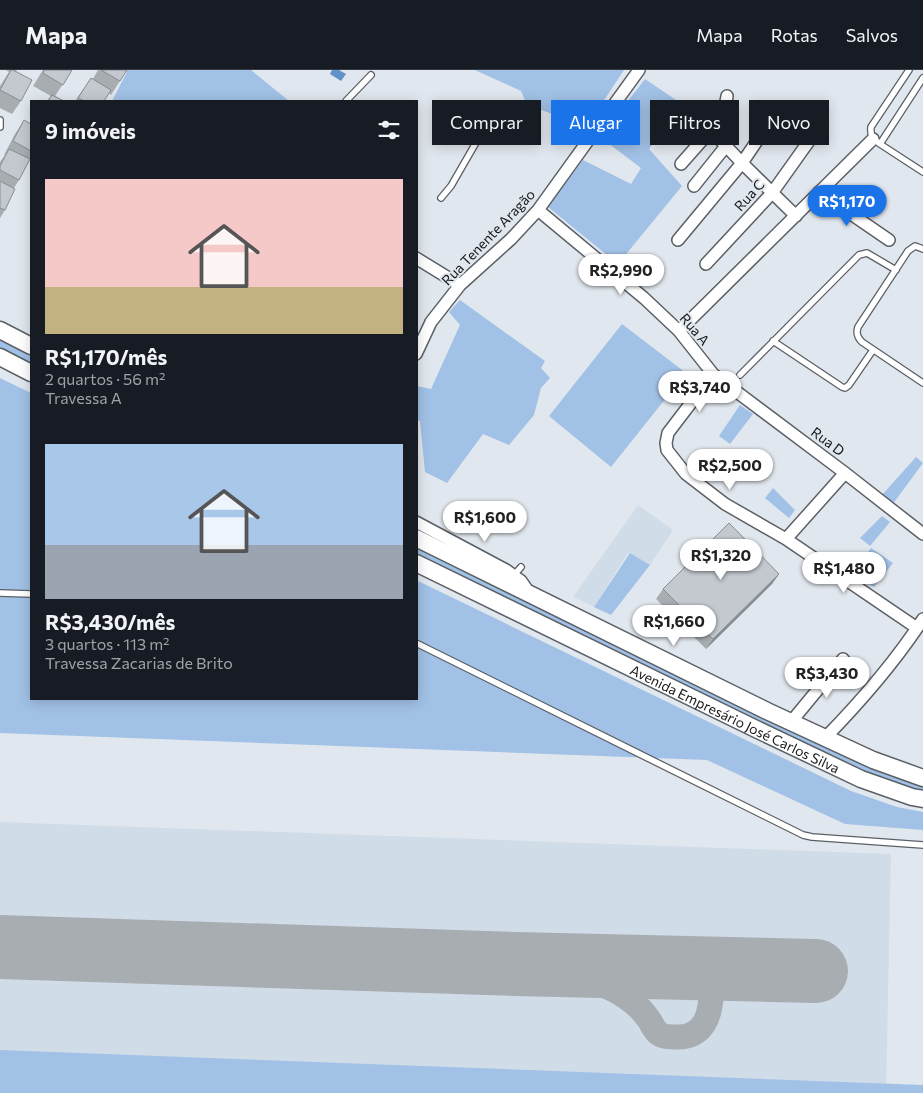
<!DOCTYPE html>
<html lang="pt">
<meta charset="utf-8">
<style>
:root{--surface:#171b24;--page:#20242c;--text:#f1f3f6;--muted:#9ea1a6;--line:#363941;--accent:#1a73e8}
body{margin:0;font-family:Commissioner,sans-serif;background:var(--page);color:var(--text);height:100vh;display:flex;flex-direction:column;font-size:19px;white-space:nowrap}
*{box-sizing:border-box;margin:0}
p{font-size:16px;color:var(--muted)}
.icon{flex:none;width:28px;height:28px;fill:none;stroke:currentColor;stroke-width:2;stroke-linecap:round;stroke-linejoin:round}
.map{position:relative;flex:1;overflow:hidden}
.drawer{position:absolute;left:30px;top:30px;width:388px;height:600px;display:flex;flex-direction:column;background:var(--surface);border-radius:0px;box-shadow:0 2px 12px #0003}
.drawer>*{flex:none}
.banner{position:absolute;left:432px;top:30px;width:415px;height:45px;display:flex;gap:10px}
.price{position:absolute;translate:-50% -42px;padding:0 11px;border-radius:18px;background:#fff;color:#222;font-size:16px;line-height:32px;filter:drop-shadow(0 1px 2px #0008)}
.price::after{content:'';position:absolute;left:50%;top:30px;width:15px;height:11px;margin-left:-8px;background:inherit;clip-path:polygon(0 0,100% 0,50% 100%)}
.price.on{background:var(--accent);color:#fff}
ul{padding:0;list-style:none}
li{display:grid;align-content:center;gap:10px;height:265px;padding:0 15px}
li span{display:grid;place-items:center;height:155px;border-radius:0px;color:#555}
li>.icon{margin-inline-start:auto}
span .icon{width:90px;height:90px;fill:#fffc;stroke-width:1}
li b{font-size:21px}
h2{display:flex;justify-content:space-between;align-items:center;height:60px;padding:0 15px;font-size:21px}
.tag{padding:0 18px;border-radius:0px;background:var(--surface);box-shadow:0 2px 12px #0003;font-size:18px;line-height:45px}
.tag.on{background:var(--accent);color:#fff}
header{display:flex;align-items:center;gap:30px;box-sizing:border-box;height:70px;padding:0 25px;background:var(--surface);border-bottom:1px solid var(--line)}
header strong{font-size:24px}
nav{display:flex;gap:28px;margin-inline-start:auto;font-size:18px}
.map>svg:first-child{display:block}
</style>
<header>
<strong>Mapa</strong>
<nav><a>Mapa</a><a>Rotas</a><a>Salvos</a></nav>
</header>
<div class="map">
<svg width="923" height="1023" viewBox="0 0 923 1023">
<rect width="100%" height="100%" fill="#e1e7ee"/>
<path fill="#d1dce9" d="M638 435 673 460 650 495 628 483 594 537 573 527Z
M0 752 891 784 886 1023H0Z"/>
<path fill="#a1c1e6" d="M124 0H251L289 31H112L127 2Z
M475 0H624L587 56 527 35 521 21Z
M645 9 679 32 649 79 682 116 618 194 548 137 583 90 631 114 641 98 600 67Z
M460 230 545 291 541 298 550 308 541 318 534 345 509 375 483 364 447 413 425 402 420 351 416 350V319L417 316 431 319 460 255 449 242Z
M622 254 686 303 611 397 549 346Z
M0 268 31 284V296L0 280Z
M0 308 31 323V629H416V510L851 721 897 737 923 742V760L845 754 707 690 0 663Z
M740 335 753 344 730 374 719 366Z
M916 387 923 393 892 435 882 425Z
M773 418 795 440 789 448 765 428Z
M882 446 890 452 870 476 860 468Z
M416 475 903 710 923 713V723L911 722 811 680 416 487Z
M871 478 893 493 874 517 853 503Z
M630 483 650 495 611 545 594 537Z
M0 980 923 1015V1023H0Z"/>
<path fill="#6091c9" d="M332 0H339L346 4 341 11 330 4Z"/>
<g fill="none" stroke-linecap="round" stroke-linejoin="round">
<path stroke="#a8adb2" stroke-width="25" d="M515 894C546 898 579 903 608 917 623 924 637 933 647 947 651 951 653 959 658 963 663 967 670 967 676 967 703 968 711 946 711 923L696 907 676 897"/>
<path stroke="#a8adb2" stroke-width="64" d="M0 877 515 894 816 901"/>
<defs>
<path id="lane" d="M909 0 871 57C870 66 873 69 880 74L923 8
M346 31 371 5
M0 50V57
M880 74 923 102
M441 128 451 116 485 57 486 52 482 46
M923 179 915 176 908 181 858 257C856 263 857 267 862 272L923 313
M773 271 842 317 845 318 849 315 873 280
M740 305 859 185 867 183 896 200
M514 505 521 497
M0 523 31 524
M416 573 803 765 812 767 923 775"/>
<path id="street" d="M727 26C726 39 718 49 711 60L742 93 796 146
M681 94 711 60
M694 116 726 76
M819 122 889 170
M538 140 644 228 679 261 713 304 845 403 923 464
M678 170 742 93 767 56
M416 188 460 215
M706 194 772 123 809 71
M679 261 873 69
M416 284 431 252 460 215 511 169 538 140 639 0
M713 304 668 363 666 373 667 380 686 404 725 434 786 469 917 558
M416 452 506 500 521 511 528 521
M786 469 845 403
M791 652 843 589
M825 668C861 631 895 592 923 549"/>
<g id="secondary">
<path d="M0 260 31 276"/>
<path d="M0 287 31 303"/>
<path d="M416 468 767 641 873 690 923 708"/>
<path id="s1" d="M416 493 756 659 861 709 912 727 923 729"/>
</g>
</defs>
<use href="#lane" stroke="#5b6066" stroke-width="8"/>
<use href="#street" stroke="#5b6066" stroke-width="14"/>
<use href="#secondary" stroke="#5b6066" stroke-width="19"/>
<use href="#lane" stroke="#fff" stroke-width="5.5"/>
<use href="#street" stroke="#fff" stroke-width="11"/>
<use href="#secondary" stroke="#fff" stroke-width="16"/>
</g>
<path fill="#a8adb2" d="M6 0H17L16 1 21 31 12 44 0 38V16L9 2Z
M43 0H72L55 26 64 31H47L51 26 33 16Z
M98 0H127L111 25 109 23 104 31H75L91 8 93 9Z
M24 50 31 54V86L19 110 14 118 5 140 0 148V92L5 85H4L15 64Z
M779 504 772 514 706 579 656 529 663 519Z"/>
<path fill="#888d91" d="M779 504 772 514 706 579 713 569Z"/>
<path fill="#c3c9cf" stroke="#888d91" d="M11 0H13L32 10 21 31 0 20Z
M44 0H72L63 15 43 3Z
M101 0H127L120 11Z
M91 8 111 20 104 31H84L78 28Z
M52 25 64 31H48Z
M24 50 31 54V81L13 71Z
M9 79 30 89 19 110 0 100V96Z
M0 111 15 119 5 140 0 138Z
M729 453 779 504 713 569 663 519Z"/>
<g text-anchor="middle" dominant-baseline="central" stroke-width="4" stroke-linejoin="round" paint-order="stroke">
<g font-size="14" fill="#16181a" stroke="#e1e7ee">
<text transform="translate(749 125) rotate(-48)">Rua C</text>
<text transform="translate(488 167) rotate(-46)">Rua Tenente Aragão</text>
<text transform="translate(695 259) rotate(49)">Rua A</text>
<text transform="translate(828 371) rotate(37)">Rua D</text>
<text stroke="none"><textPath href="#s1" startOffset="355">Avenida Empresário José Carlos Silva</textPath></text>
</g>
</g>
</svg>
<b class="price on" style="left:847px;top:157px">R$1,170</b>
<b class="price" style="left:621px;top:226px">R$2,990</b>
<b class="price" style="left:700px;top:343px">R$3,740</b>
<b class="price" style="left:730px;top:421px">R$2,500</b>
<b class="price" style="left:485px;top:473px">R$1,600</b>
<b class="price" style="left:721px;top:511px">R$1,320</b>
<b class="price" style="left:844px;top:524px">R$1,480</b>
<b class="price" style="left:674px;top:577px">R$1,660</b>
<b class="price" style="left:827px;top:629px">R$3,430</b>
<div class="banner">
<a class="tag">Comprar</a>
<a class="tag on">Alugar</a>
<a class="tag">Filtros</a>
<a class="tag">Novo</a>
</div>
<section class="drawer">
<h2>9 imóveis<svg class="icon" aria-label="filters" viewBox="0 0 24 24"><path d="M4 7h16M4 17h16"/><circle cx="9" cy="7" r="2"/><circle cx="15" cy="17" r="2"/></svg></h2>
<ul>
<li><span style="background:linear-gradient(#f6c9c9 70%,#c2b280 0)"><svg class="icon" aria-label="home" viewBox="0 0 24 24"><path d="M3 11l9-7 9 7M6 9v11h12V9"/></svg></span><div><b>R$1,170/mês</b><p>2 quartos · 56 m²</p><p>Travessa A</p></div></li>
<li><span style="background:linear-gradient(#a9c7e8 65%,#9aa5b1 0)"><svg class="icon" aria-label="home" viewBox="0 0 24 24"><path d="M3 11l9-7 9 7M6 9v11h12V9"/></svg></span><div><b>R$3,430/mês</b><p>3 quartos · 113 m²</p><p>Travessa Zacarias de Brito</p></div></li>
</ul>
</section>
</div>
